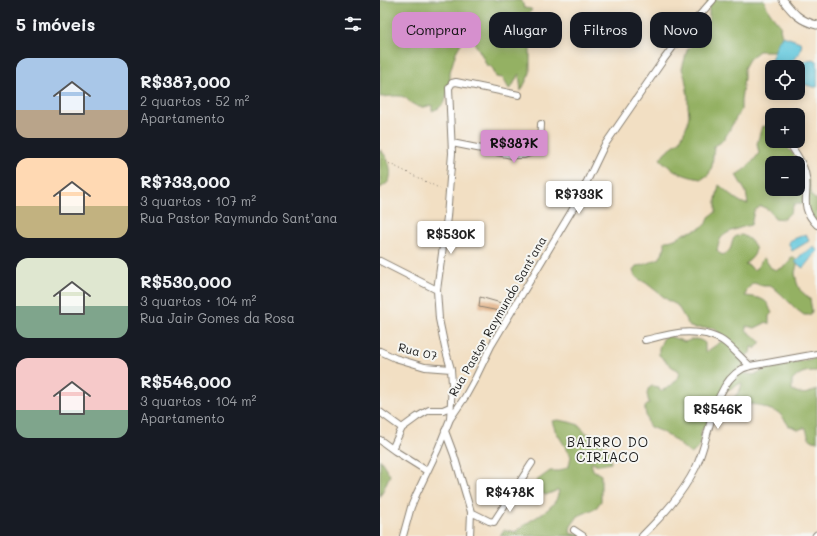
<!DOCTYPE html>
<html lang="pt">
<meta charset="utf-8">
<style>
:root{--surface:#171b24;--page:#242831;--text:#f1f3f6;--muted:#9ea1a6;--accent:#d690ce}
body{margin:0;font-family:Mali,sans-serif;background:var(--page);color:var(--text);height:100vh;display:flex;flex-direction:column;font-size:15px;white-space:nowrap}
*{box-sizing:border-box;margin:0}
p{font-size:13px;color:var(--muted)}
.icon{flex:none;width:22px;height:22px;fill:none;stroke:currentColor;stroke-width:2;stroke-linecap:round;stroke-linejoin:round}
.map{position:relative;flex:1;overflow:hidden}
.side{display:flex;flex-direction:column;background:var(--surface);width:380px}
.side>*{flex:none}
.hud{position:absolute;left:12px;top:12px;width:365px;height:36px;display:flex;gap:8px}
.fabs{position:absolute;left:385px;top:60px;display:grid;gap:8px}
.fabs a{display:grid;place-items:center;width:40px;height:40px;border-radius:8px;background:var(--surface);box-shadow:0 2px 10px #0003;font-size:20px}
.price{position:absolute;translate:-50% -34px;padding:0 9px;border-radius:4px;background:#fff;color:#222;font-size:13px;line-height:26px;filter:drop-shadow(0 1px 2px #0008)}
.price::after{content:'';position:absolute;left:50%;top:24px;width:12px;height:9px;margin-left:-6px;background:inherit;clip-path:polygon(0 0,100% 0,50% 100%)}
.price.selected{background:var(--accent);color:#111}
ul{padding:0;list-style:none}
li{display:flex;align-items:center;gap:12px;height:100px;padding:0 16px}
li span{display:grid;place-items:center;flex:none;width:112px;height:80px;border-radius:12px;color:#555}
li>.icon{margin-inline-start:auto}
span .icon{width:48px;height:48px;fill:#fffc;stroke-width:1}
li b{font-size:17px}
h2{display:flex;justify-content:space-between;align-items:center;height:48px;padding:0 16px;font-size:17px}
.pill{padding:0 14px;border-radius:12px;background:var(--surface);box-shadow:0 2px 10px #0003;font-size:14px;line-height:36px}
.pill.selected{background:var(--accent);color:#111}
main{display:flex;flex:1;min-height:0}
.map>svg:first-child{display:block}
</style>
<main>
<section class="side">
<h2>5 imóveis<svg class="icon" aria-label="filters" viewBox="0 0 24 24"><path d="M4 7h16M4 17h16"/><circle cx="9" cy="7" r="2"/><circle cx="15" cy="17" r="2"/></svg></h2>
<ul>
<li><span style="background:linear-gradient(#a9c7e8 65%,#b9a48a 0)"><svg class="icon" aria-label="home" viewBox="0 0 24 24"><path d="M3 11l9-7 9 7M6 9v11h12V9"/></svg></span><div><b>R$387,000</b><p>2 quartos · 52 m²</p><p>Apartamento</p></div></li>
<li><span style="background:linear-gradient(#ffd9b3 60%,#c2b280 0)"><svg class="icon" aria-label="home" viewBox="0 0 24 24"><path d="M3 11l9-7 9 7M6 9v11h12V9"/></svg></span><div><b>R$733,000</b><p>3 quartos · 107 m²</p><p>Rua Pastor Raymundo Sant’ana</p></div></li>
<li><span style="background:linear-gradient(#dfe7d0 60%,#7fa58c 0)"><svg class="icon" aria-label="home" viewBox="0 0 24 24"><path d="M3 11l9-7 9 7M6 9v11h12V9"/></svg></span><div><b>R$530,000</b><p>3 quartos · 104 m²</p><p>Rua Jair Gomes da Rosa</p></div></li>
<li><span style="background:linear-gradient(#f6c9c9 65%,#7fa58c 0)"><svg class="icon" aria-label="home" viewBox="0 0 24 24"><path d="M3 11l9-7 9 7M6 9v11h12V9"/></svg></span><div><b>R$546,000</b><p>3 quartos · 104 m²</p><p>Apartamento</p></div></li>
</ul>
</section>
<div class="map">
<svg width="437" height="536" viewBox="0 0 437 536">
<rect width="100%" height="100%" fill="#f6f6f2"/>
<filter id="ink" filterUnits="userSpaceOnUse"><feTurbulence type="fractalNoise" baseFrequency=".025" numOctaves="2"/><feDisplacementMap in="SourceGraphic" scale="8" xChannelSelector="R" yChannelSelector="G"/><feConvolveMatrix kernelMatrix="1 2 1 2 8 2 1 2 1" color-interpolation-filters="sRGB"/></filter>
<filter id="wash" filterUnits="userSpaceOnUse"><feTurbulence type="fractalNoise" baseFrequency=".012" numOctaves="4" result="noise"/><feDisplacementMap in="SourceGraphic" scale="16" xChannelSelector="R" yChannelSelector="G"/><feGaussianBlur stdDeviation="0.9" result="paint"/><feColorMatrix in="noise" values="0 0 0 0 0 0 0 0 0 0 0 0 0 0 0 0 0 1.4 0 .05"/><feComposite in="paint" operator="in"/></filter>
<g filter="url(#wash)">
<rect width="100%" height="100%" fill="#f2dfc3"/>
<path fill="#94b164" stroke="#586640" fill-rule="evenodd" d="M0 0H134L142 1 144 8 151 9 152 10C144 20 130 19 142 34L146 31 150 43V73L141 91 139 74 138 75 132 87 129 89 123 78 116 77 113 69 110 66H107C102 55 98 47 90 38L81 43 76 52 70 72V83L65 102 59 108 52 111V105C45 107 40 109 33 104 30 103 28 100 26 98 19 94 8 97 0 97Z
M327 0H384C387 10 394 18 401 26L400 28 402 36 401 50 399 51H379L369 59 364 68V78L361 100V110L356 118 346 136 340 143 334 146 332 166 329 174 322 179C305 177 292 171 280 159L285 152 300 141 307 125 309 115 308 106V96L305 78 302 69 307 50 313 44 324 29 329 20V10Z
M392 121V141H405L406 146 418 159 428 180 432 196 435 199H437V223L423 204H414L411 212 404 219 395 218 389 210 381 206 374 211 371 225C362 227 347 231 341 238 339 241 338 247 337 251L339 253 343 255C355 250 349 241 356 236 356 236 361 235 362 235 369 238 379 246 374 255 372 258 368 262 365 264L370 266 373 270 377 268 383 258 385 259 391 268 397 270C404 267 409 265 411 257H414L417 264 415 273 417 283 420 290 430 299 432 311 430 315H424L416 309 401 294 392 286H383L374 283 371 285 367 290 365 296C372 297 383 297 388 304 389 306 390 310 392 313L389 316V324L387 322 375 328 366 326V328L367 331 380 341V343L375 349 374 347H371L370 353C363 357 363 366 364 373 372 375 377 376 383 370L420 361 437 358V371C425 371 420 372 412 381V390C423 395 426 395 437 389V442C428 440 428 436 426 428H423L418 430 411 426H409L405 420 399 413 378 405 367 404 350 410 347 414C345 401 354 400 359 391 361 389 361 386 362 384L361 383 344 392V394L336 399 333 417 321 431C322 443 321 447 311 454L292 438 280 431 270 427 268 424 265 410V407L269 403 267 394 268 389 272 386 279 387 280 391C290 388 295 383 300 374L298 370 292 367 279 355V348L284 337 289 336 305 342C313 339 317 337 325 343V350L326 352 342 341 343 339 339 333 334 328H315L310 327 297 305 289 301 266 283 257 278 254 274 253 270 256 266 263 265 280 258 285 247V241C295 241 298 236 306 233 315 230 327 228 329 217L336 212V199L339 185C346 190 360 205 368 204L366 192 356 175C367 168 372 163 379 153L377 144 382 126 384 127ZM392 163H418V189H392Z
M0 150C8 155 14 174 8 182 6 185 3 186 0 188Z
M178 420 189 422 199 425 205 432 214 437 222 442 229 450 231 463 220 465 212 463H211L213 470 221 475V501L216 508 198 516 191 526 190 530 191 534H200L203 536H120L124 530 136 532C147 520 168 514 176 500 177 498 178 494 179 491L178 490 166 495C160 493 158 486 156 481L170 471H180L189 466 191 456 175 430 172 421Z
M0 459 10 475 0 497Z"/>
<path fill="#60c7dd" stroke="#3e727c" d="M403 36 420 42 422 44 419 54 406 67 396 66 391 60 398 42Z
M433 59 437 61V87H433L418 82V68L425 61Z
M426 234 429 241 412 251 409 244V241Z
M434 247 437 251 423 268 415 262 422 254Z"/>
<g id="blocks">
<path fill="#dfa471" d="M100 297 121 303 119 311 99 307Z"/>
</g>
</g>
<g filter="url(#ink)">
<use href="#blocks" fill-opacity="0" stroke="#877e70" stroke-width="1"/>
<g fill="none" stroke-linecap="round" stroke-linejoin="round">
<defs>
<path id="minor" d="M408 141C414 151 422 160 425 172 431 194 417 205 437 225
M72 143 132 155H144L152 152 157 150 160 145 161 124
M0 261 57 290
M265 340C287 335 303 329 326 334 332 336 337 337 343 341 353 348 361 358 370 366
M0 351 15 358 45 367 71 369
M0 412 22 428
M70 419 72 384 71 369 65 348 59 319 57 290 67 217 72 153 69 88 72 83 76 82 139 95
M65 431 74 455 91 512 90 536
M0 440 15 451 47 471
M12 449 22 428 37 417 49 410H63L70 407
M91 512 109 521 114 522 115 520 152 463
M194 530 203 536
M23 536 31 507 36 495 58 449 70 419 85 397 95 379 111 346 197 202 224 146 284 59 302 35 333 0
M262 536C283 515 301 496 315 469 330 441 331 386 362 369 364 368 368 367 370 366L437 354"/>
<path id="tertiary" d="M403 0C413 13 420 21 437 25
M436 536 437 535"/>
</defs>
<use href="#minor" stroke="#877e70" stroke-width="8"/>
<use href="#tertiary" stroke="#877e70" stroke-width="9"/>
<path stroke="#877e70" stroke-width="1" stroke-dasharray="1 3" stroke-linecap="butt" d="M2 160 63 190"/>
<use href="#minor" stroke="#fff" stroke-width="6"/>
<use href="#tertiary" stroke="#fff" stroke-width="7"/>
</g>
</g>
<g text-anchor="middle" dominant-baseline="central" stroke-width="4" stroke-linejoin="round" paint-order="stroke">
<g font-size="12" fill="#1c1c1c" stroke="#f6f6f2">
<text transform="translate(117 316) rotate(-60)">Rua Pastor Raymundo Sant’ana</text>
<text transform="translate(38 351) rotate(14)">Rua 07</text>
</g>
<g font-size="13" letter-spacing="1" fill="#1c1c1c" stroke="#f6f6f2">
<text x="228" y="441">BAIRRO DO<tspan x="228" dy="15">CIRIACO</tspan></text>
</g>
</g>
</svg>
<div class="fabs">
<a><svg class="icon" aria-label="locate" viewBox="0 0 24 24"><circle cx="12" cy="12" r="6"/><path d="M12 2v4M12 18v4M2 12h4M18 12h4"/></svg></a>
<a>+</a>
<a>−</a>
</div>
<b class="price selected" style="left:134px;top:164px">R$387K</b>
<b class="price" style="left:199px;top:215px">R$733K</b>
<b class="price" style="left:71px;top:255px">R$530K</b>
<b class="price" style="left:338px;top:430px">R$546K</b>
<b class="price" style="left:130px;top:513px">R$478K</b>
<div class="hud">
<a class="pill selected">Comprar</a>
<a class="pill">Alugar</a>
<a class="pill">Filtros</a>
<a class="pill">Novo</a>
</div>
</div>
</main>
